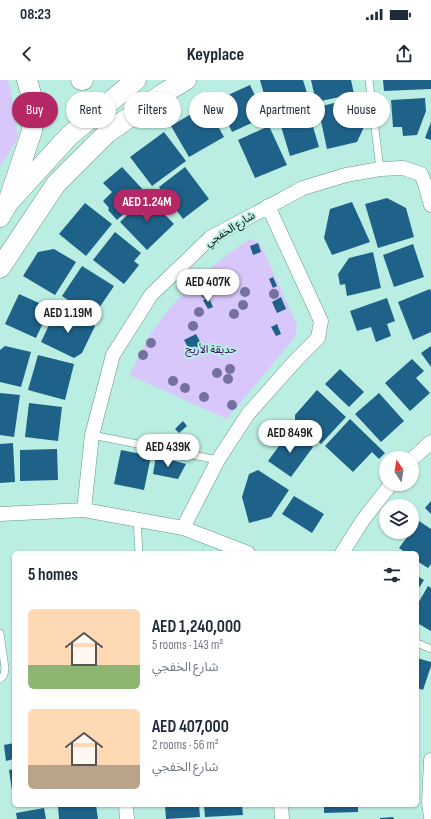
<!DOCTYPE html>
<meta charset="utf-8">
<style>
:root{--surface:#fff;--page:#f2f2f3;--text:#1f2937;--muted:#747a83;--accent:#b42965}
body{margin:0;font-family:"Sofia Sans Condensed","Noto Sans Arabic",sans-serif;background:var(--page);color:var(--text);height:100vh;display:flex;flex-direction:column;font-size:15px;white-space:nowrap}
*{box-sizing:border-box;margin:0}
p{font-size:13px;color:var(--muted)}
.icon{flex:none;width:22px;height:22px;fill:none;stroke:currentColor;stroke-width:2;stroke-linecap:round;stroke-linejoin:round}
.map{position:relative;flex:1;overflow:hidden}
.side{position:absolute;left:12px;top:471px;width:407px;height:256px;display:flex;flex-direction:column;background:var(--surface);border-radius:6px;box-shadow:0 1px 3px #0004}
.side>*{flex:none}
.guide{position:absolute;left:12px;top:12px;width:407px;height:36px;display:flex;gap:8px}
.needle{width:26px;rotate:348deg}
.fabs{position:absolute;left:379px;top:371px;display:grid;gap:8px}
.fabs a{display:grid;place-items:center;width:40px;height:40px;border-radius:50%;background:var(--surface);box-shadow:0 1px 3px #0004;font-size:20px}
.price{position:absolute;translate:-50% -34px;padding:0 9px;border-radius:14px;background:#fff;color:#222;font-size:13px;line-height:26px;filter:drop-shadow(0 1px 2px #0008)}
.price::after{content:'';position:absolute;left:50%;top:24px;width:12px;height:9px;margin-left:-6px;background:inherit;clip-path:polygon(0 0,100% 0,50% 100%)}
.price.active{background:var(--accent);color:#fff}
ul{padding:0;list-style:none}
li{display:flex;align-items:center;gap:12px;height:100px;padding:0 16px}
li span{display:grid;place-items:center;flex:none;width:112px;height:80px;border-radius:6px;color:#555}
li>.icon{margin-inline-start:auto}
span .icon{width:48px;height:48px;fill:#fffc;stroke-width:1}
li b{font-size:17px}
h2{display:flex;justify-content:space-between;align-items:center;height:48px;padding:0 16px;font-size:17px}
.tag{padding:0 14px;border-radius:18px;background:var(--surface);box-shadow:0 1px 3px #0004;font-size:14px;line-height:36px}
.tag.active{background:var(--accent);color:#fff}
.status{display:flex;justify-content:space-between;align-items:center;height:28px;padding:0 20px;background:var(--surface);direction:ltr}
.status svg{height:11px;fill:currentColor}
header{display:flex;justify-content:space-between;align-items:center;height:52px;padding:0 16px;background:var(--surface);font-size:18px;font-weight:700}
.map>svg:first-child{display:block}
</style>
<div class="status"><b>08:23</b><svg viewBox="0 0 49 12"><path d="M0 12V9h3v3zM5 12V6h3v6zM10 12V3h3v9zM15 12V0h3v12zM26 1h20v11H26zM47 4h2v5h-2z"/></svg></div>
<header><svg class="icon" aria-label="back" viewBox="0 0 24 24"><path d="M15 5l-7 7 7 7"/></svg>Keyplace<svg class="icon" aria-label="share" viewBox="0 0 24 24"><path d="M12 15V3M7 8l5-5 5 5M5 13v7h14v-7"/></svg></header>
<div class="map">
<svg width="431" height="739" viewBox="0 0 431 739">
<rect width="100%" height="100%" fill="#bbeee2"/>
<path fill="#d8c7fa" d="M0 0H7L10 6 18 58 0 87Z
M250 159 260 163 297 245 295 257 227 339 129 295C136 283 142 270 149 257 172 219 213 183 250 159Z"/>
<path fill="#1e6189" d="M260 0H303L310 23 270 35Z
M311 0H351L354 14 316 22Z
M383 0H431V9L384 11Z
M250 5 265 37 232 52 217 20Z
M358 17 364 47 357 62 327 69 318 27Z
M425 18 426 31 417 55 403 56 402 47H393L391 20Z
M206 25 224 57 189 77 171 46Z
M309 33 319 67 290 76 280 43Z
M431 42V60L425 58Z
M269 46 287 85 255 98 238 60Z
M164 52 186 81 152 106 130 77Z
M122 87 146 113 117 140 108 130 109 128 103 121 112 112 103 103Z
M185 87 209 119 183 139 159 107Z
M147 116 174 144 147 170 120 142Z
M387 118 406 128 414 157 378 168 365 124Z
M352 122 370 162 332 175 324 158 330 129Z
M85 123 112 144 86 176 59 154Z
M115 152 141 173 134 181 139 185 124 204 93 180Z
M258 163 261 172 253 175 250 166Z
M413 164 424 197 394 207 383 175Z
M54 169 76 182 55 215 23 196 38 172Z
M373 172 381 208 347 216 345 204 340 205 338 194 349 178Z
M82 186 114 206 93 237 62 216Z
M273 197 277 206 273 208 269 199Z
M430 209 431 212V252L413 260 398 222Z
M19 214 50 228 36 258 5 244Z
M281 217 286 229 277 233 272 222Z
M209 218 213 227 208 229 203 220Z
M387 218 395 241 387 244 391 256 376 262 371 247 357 251 350 231Z
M57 228 95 246 82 273 74 278 41 262Z
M277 244 281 254 276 256 271 247Z
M196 254 202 265 190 271 184 260Z
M220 264 224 272 219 274 215 266Z
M5 266 31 272 21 307 0 302V270Z
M431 266V287L421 273Z
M38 275 74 284 65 320 28 310Z
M412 279 424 291 416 298 430 313 410 331 385 303Z
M340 289 364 312 349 327 325 304Z
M317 310 346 337 321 364 295 340V335Z
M0 313 20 315 14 357 0 355Z
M379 313 404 341 381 362 355 334Z
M29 323 62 327 58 361 25 357Z
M350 339 385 373 379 379 372 372 353 392 325 366Z
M183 341 187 346 179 353 175 349Z
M290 351 313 367 291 397 268 381Z
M13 363 15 402 0 403V364Z
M57 369 58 400 20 401V370Z
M121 370 151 376 144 410 114 404Z
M156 376 186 384 178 399 153 394Z
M258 390 289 410 271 437 249 443 242 417 249 394Z
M294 416 324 434 312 453 282 434Z
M431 421V434L425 428Z
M419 441 431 449V484L428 488 417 481V473H406L399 468Z
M417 496 424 500 417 511Z
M428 506 431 508V551L417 543V525Z
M417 578 431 582V586L423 610 417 608Z
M14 663V679L6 681 4 665Z
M14 689V717H13L9 690Z
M67 725H96L98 739H59L58 726Z
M158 725H199L200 737 166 739 165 726 158 727Z
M204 725H242L243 735 205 737Z
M324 725H358V732L324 733Z
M44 728 46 739H17L16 733Z
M393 737 394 739H380V738Z"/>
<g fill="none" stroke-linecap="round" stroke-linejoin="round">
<defs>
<path id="lane" d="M369 0 380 89
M92 355 218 380
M137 440 139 473
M0 553 5 588 4 595 0 599
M417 563 431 569"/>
<path id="street" d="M412 379 431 362
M84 430 92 355 113 275 151 215 210 158 303 108 346 95 380 89 403 88 421 94 425 104 431 125
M0 434 84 430 183 448 248 473
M183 448 218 380 248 334 296 280 318 258 321 241 268 126
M342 473 363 440 391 404
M431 680 429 723 431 737
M126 725 127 739
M281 725 282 739"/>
<path id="secondary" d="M81 0H83
M10 116 32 51 33 21 27 0
M0 137 8 123 69 56 136 0
M0 188 56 104 107 53 164 13 186 0"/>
</defs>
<use href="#lane" stroke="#64948a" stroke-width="8"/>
<use href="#street" stroke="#64948a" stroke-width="15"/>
<use href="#secondary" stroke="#64948a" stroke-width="21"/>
<use href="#lane" stroke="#fff" stroke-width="7"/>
<use href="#street" stroke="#fff" stroke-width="14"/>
<use href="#secondary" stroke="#fff" stroke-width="20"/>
</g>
<g fill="#74709f">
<circle cx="207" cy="202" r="5"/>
<circle cx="245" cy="212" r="5"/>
<circle cx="206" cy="214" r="5"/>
<circle cx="274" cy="214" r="5"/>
<circle cx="243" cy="225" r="5"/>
<circle cx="199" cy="232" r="5"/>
<circle cx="234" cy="234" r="5"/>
<circle cx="193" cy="246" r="5"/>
<circle cx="151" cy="263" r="5"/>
<circle cx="143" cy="275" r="5"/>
<circle cx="230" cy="289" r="5"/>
<circle cx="217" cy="293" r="5"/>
<circle cx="228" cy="299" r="5"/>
<circle cx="173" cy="301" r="5"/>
<circle cx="185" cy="308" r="5"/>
<circle cx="204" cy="317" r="5"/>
<circle cx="232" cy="325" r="5"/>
</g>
<g text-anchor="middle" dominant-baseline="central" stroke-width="4" stroke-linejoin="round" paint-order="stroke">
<g font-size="11" fill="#041713" stroke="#bbeee2">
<text transform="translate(230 149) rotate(-32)">شارع الخفجي</text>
</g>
<g font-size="11" fill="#390968" stroke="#bbeee2">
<text x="211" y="269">حديقة الأريج</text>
</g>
</g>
</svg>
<div class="fabs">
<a><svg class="needle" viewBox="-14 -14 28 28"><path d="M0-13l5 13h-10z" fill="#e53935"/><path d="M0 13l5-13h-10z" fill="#747a83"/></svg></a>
<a><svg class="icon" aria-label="layers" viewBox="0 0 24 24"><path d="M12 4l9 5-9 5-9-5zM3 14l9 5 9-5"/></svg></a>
</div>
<b class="price active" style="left:147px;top:143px">AED 1.24M</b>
<b class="price" style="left:208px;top:223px">AED 407K</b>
<b class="price" style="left:68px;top:254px">AED 1.19M</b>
<b class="price" style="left:290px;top:374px">AED 849K</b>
<b class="price" style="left:168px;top:388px">AED 439K</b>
<div class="guide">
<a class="tag active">Buy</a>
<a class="tag">Rent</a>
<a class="tag">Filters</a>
<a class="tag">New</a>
<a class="tag">Apartment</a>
<a class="tag">House</a>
</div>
<section class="side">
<h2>5 homes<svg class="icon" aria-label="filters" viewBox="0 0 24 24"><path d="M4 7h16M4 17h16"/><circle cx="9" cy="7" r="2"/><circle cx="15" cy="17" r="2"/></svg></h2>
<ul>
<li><span style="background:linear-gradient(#ffd9b3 70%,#8fb573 0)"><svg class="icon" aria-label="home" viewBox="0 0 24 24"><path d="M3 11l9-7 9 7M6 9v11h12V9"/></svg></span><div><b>AED 1,240,000</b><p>5 rooms · 143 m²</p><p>شارع الخفجي</p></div></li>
<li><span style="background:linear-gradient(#ffd9b3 70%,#b9a48a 0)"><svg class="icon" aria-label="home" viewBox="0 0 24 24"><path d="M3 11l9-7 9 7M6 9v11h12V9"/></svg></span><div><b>AED 407,000</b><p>2 rooms · 56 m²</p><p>شارع الخفجي</p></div></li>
</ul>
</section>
</div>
